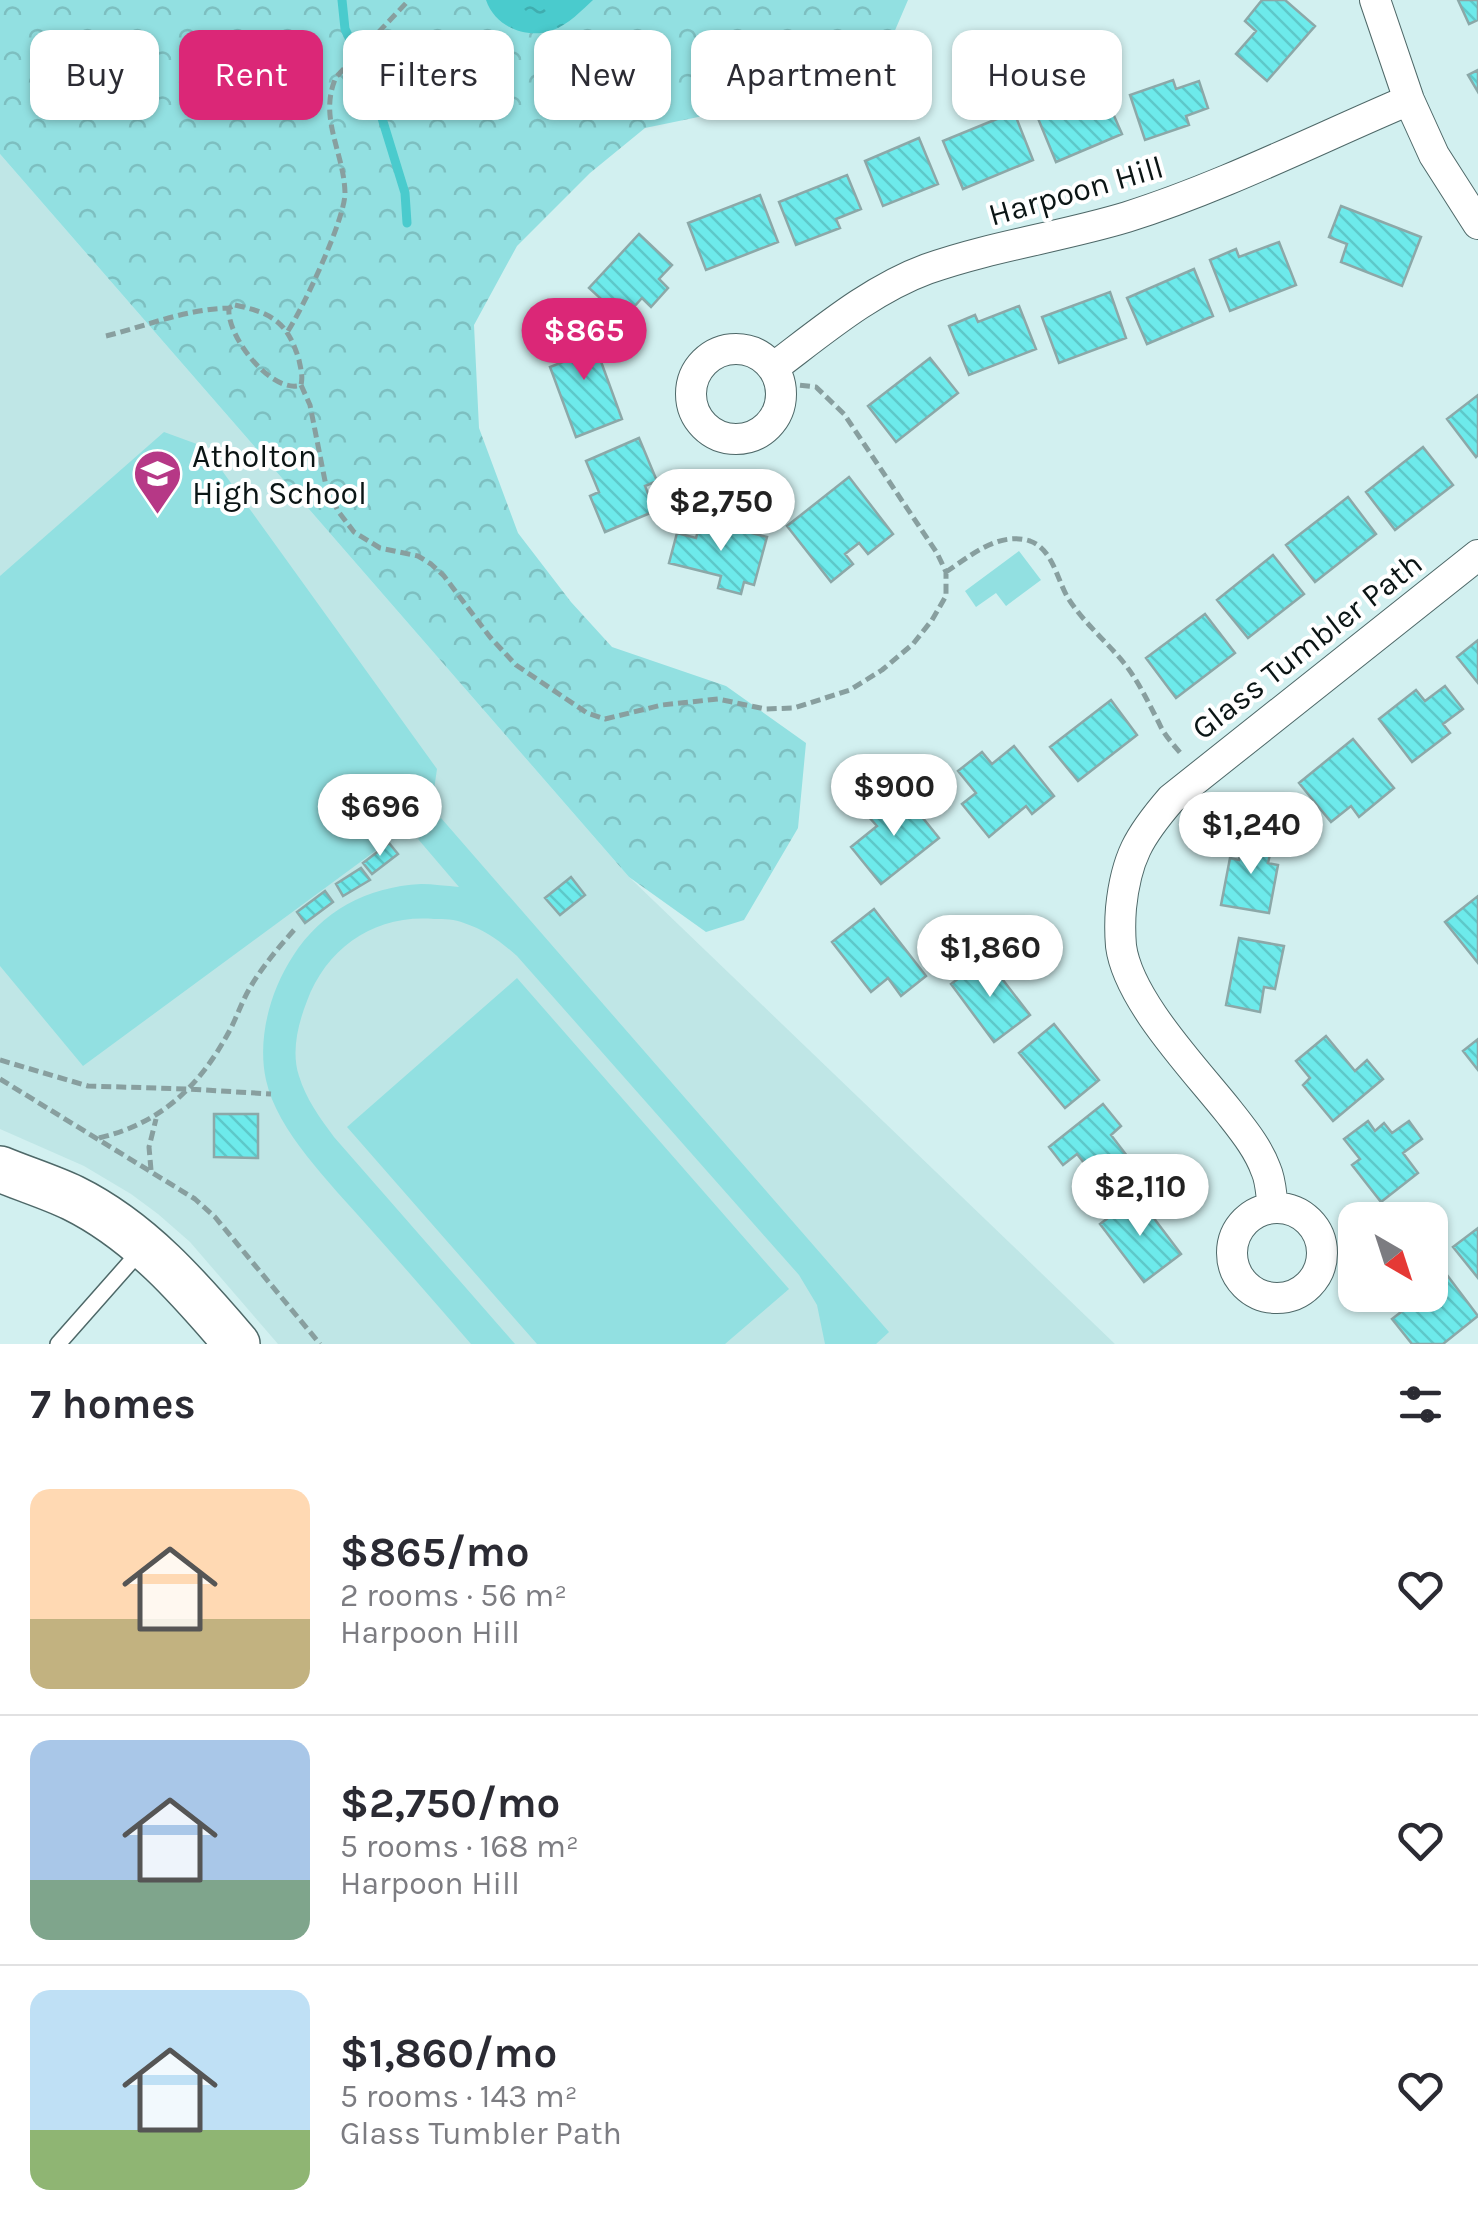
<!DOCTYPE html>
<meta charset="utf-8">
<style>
:root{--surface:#fff;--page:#f7f7f7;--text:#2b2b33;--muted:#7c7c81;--line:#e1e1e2;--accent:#db2777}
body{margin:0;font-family:Karla,sans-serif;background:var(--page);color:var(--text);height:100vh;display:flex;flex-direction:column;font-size:38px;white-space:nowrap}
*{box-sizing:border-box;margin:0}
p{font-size:32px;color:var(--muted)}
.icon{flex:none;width:55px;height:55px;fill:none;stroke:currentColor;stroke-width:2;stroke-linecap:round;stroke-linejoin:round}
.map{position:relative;height:1344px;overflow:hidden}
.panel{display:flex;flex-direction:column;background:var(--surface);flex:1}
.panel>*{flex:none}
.top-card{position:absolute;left:30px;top:30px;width:1420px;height:90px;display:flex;gap:20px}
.needle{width:65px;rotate:141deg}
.buttons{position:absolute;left:1338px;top:1202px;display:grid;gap:20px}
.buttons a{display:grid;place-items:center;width:110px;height:110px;border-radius:20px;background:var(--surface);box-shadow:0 2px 8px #0004;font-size:50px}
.price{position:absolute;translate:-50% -85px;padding:0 22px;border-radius:35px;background:#fff;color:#222;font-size:32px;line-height:65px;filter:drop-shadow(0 2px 5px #0008)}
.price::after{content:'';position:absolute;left:50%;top:60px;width:30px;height:22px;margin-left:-15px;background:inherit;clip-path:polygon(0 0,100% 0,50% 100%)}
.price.selected{background:var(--accent);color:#fff}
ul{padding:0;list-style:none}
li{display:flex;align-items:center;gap:30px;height:250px;padding:0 30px}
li+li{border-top:2px solid var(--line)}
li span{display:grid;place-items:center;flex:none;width:280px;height:200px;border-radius:20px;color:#555}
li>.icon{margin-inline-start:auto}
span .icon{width:120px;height:120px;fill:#fffc;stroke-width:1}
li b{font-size:42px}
h2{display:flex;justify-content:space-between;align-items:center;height:120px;padding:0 30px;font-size:42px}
.chip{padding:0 35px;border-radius:20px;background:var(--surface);box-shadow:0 2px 8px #0004;font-size:35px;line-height:90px}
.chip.selected{background:var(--accent);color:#fff}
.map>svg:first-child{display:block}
</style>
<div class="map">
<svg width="1478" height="1344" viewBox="0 0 1478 1344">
<defs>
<pattern id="forest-crowns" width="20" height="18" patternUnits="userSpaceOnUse" patternTransform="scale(2.5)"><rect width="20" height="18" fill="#92e0e1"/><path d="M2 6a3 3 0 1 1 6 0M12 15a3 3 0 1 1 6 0" fill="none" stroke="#7dbfc0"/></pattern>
<pattern id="water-ripples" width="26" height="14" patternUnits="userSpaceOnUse" patternTransform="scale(2.5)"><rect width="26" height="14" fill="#4acbcd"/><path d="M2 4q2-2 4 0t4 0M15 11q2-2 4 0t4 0" fill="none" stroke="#3fadaf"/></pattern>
<pattern id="building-back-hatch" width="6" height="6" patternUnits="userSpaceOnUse" patternTransform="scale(2.5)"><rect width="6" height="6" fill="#6deaeb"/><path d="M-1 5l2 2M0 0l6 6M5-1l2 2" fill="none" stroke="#5dc8c9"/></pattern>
</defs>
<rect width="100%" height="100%" fill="#d2f0f0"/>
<path fill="#bfe6e6" d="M0 154 629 877 1115 1344H278L190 1242 158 1214 131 1194 84 1166 0 1129Z"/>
<path fill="#92e0e1" d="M164 432 205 447 437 769 431 810 83 1066 0 966V576Z
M1019 551 1041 580 1006 606 996 593 976 607 965 591Z
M441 818 889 1332 876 1344H825L817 1305 799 1275 517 956C500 941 485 930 464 923 455 919 444 919 434 919 376 914 327 947 307 1001 298 1024 291 1052 299 1076 306 1099 320 1118 334 1137L515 1344H471C436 1304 401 1263 365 1223 331 1184 277 1131 266 1080 257 1039 270 991 293 956 322 911 366 887 421 884 433 884 446 886 459 887L418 839Z
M517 978 789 1289 725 1344H537L347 1127Z"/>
<path fill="url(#forest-crowns)" d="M0 0H908L881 63 809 111 742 108 645 128 590 173 517 246 474 325 479 428 518 533 571 602 612 647 726 686 806 743 798 828 744 920 706 932 629 877 0 154Z"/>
<path fill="url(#water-ripples)" d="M486 0H593C582 10 568 25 553 30 527 40 495 27 486 0Z"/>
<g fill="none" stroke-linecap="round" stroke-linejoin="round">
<path stroke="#4acbcd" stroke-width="9" d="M342 0 345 29 373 89 405 193 407 223"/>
</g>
<path fill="url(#building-back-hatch)" stroke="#8ca8a8" stroke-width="2.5" d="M1262 0H1285L1315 26 1267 81 1236 54 1256 31 1245 21Z
M1458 0H1478V20L1469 24Z
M1478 70V92L1468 75Z
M1098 79 1122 134 1056 162 1037 116 1073 100 1070 92Z
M1173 80 1176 89 1199 81 1208 108 1186 116 1189 125 1145 140 1130 95Z
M1014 112 1033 160 963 189 943 141Z
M919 138 938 184 883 206 865 161Z
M847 175 861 209 836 219 840 228 796 245 779 202Z
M760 195 778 242 706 270 688 223Z
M1341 206 1421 237 1402 286 1341 262 1347 244 1329 237Z
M639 234 672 265 659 279 668 288 651 307 642 298 623 319 589 288Z
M1279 242 1296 285 1230 311 1210 260 1236 249 1239 257Z
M1194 269 1213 316 1147 344 1127 298Z
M1110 292 1126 338 1059 363 1042 317Z
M1019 306 1036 349 969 375 949 326 975 315 978 322Z
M588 326 622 419 576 437 550 367 563 362 555 338Z
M930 358 958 393 896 442 868 406Z
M1478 395V455L1476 457 1447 419Z
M639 438 657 481 645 486 655 511 605 532 590 496 599 492 586 461Z
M1423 447 1453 485 1395 530 1366 492Z
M849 477 893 534 868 554 859 543 845 554 853 564 831 582 787 526Z
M1348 497 1376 534 1315 582 1286 545Z
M701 520 767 537 754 585 744 582 741 594 718 588 721 576 669 563 677 533 696 538Z
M1273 555 1304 594 1248 638 1217 600Z
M1205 614 1235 653 1176 698 1146 658Z
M1478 640V683L1457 657Z
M1445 686 1463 709 1443 724 1450 733 1412 762 1379 719 1416 690 1425 701Z
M1111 700 1137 735 1078 781 1050 747Z
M1353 739 1394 788 1359 817 1351 806 1331 822 1299 783Z
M1014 746 1054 796 1032 814 1026 806 989 837 962 804 976 793 958 771 982 752 992 764Z
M892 795 902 808 910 802 939 838 881 884 851 847 877 826 867 815Z
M1244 836 1273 842 1268 863 1278 865 1269 913 1221 905 1230 858 1239 860Z
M389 843 398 854 372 874 363 863Z
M361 868 370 880 343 896 336 884Z
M571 877 585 895 560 915 545 898Z
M325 891 333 902 305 923 297 912Z
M1478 896V963L1445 922Z
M874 909 926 976 901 996 888 978 871 992 832 942Z
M1239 938 1284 946 1275 989 1264 987 1260 1012 1226 1005Z
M986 958 1030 1015 994 1042 951 984Z
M1054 1024 1099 1080 1065 1108 1019 1053Z
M1326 1036 1355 1071 1367 1060 1383 1079 1333 1121 1303 1085 1310 1078 1296 1061Z
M1478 1039V1070L1463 1051Z
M1103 1104 1121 1126 1111 1135 1137 1169 1107 1192 1077 1154 1063 1165 1049 1147Z
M214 1114H258V1158L214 1157Z
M1368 1121 1375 1131 1384 1123 1392 1133 1409 1121 1422 1139 1403 1153 1418 1173 1381 1202 1352 1165 1360 1159 1344 1139Z
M1137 1196 1181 1254 1144 1282 1100 1224Z
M1478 1228V1278L1453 1247Z
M1447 1275 1478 1316 1443 1344H1412L1392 1319 1423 1295H1430V1289Z"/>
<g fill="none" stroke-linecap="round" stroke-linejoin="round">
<defs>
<path id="lane" d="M58 1344 141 1250"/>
<path id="street" d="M1375 0 1409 100 1434 155 1478 224
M691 394a45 45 0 1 1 90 0a45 45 0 1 1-90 0Z
M773 368C821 332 870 290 927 269 992 246 1061 237 1127 217 1222 187 1317 139 1409 100
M1273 1207C1271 1195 1271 1181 1266 1170 1258 1148 1243 1130 1229 1112 1195 1069 1128 1000 1121 946 1120 934 1120 920 1121 908 1126 858 1139 836 1171 799L1478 555
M1232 1253a45 45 0 1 1 90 0a45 45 0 1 1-90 0Z"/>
<path id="secondary" d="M0 1169C24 1179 50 1187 73 1198 140 1231 190 1289 237 1344"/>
</defs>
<use href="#lane" stroke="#4e6868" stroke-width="18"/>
<use href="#street" stroke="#4e6868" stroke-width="32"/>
<use href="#secondary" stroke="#4e6868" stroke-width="48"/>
<path stroke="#889f9f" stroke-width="5" stroke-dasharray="10 5" stroke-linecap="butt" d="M235 305C273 313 288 323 299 360 301 370 303 376 301 385 272 395 226 336 229 308Z
M288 331C304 306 345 219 345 193 344 152 318 118 336 77L409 0
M106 336C146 326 186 309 229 308
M301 385 310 405 326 486 338 511 354 532 380 548 418 556 431 564 444 576 490 637 516 665 587 713 605 719 662 705 718 699 765 709 794 708 850 690 882 670 913 644 932 620 946 596V572L937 553 844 414 816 387 798 385
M946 572C970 556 999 531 1030 541 1053 549 1057 580 1068 598 1083 622 1106 641 1124 663 1139 682 1148 702 1159 723 1164 735 1174 745 1182 755
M0 1060 88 1086 188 1089 271 1094
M0 1079 195 1199 215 1217 320 1344
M99 1138C162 1123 201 1085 231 1028 238 1014 243 999 251 986 263 966 278 948 294 930
M151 1170 149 1147 156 1119"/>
<use href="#lane" stroke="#fff" stroke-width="15"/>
<use href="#street" stroke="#fff" stroke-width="30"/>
<use href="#secondary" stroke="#fff" stroke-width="45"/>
</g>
<defs>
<symbol id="school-pin" viewBox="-11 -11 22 30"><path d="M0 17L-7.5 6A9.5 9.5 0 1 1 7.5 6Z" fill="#b63886" stroke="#fff"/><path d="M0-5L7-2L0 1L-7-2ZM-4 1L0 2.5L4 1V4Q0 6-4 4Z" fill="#fff"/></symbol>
</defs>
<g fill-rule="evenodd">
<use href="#school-pin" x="130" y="446" width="55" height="75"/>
</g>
<g text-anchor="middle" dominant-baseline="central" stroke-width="8" stroke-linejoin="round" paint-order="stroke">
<g font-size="32" fill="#0b1515" stroke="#fff">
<text transform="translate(1076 191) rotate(-16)">Harpoon Hill</text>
<text transform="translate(1307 646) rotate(-38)">Glass Tumbler Path</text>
</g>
<g font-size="32" fill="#0b1515" stroke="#fff" text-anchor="start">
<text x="192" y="456">Atholton<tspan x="192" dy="37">High School</tspan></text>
</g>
</g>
</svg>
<div class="buttons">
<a><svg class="needle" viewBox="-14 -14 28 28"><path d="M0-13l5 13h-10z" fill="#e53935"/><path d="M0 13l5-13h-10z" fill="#7c7c81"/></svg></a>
</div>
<b class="price selected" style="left:584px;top:383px">$865</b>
<b class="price" style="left:721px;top:554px">$2,750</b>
<b class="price" style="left:894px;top:839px">$900</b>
<b class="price" style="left:380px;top:859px">$696</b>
<b class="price" style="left:1251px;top:877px">$1,240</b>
<b class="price" style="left:990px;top:1000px">$1,860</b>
<b class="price" style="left:1140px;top:1239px">$2,110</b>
<div class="top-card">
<a class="chip">Buy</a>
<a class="chip selected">Rent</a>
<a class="chip">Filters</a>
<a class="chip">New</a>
<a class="chip">Apartment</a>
<a class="chip">House</a>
</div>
</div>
<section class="panel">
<h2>7 homes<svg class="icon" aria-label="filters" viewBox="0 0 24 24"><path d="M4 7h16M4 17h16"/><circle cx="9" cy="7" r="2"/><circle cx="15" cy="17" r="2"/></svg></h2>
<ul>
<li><span style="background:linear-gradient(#ffd9b3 65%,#c2b280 0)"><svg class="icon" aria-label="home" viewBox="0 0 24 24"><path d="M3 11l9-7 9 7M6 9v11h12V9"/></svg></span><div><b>$865/mo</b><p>2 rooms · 56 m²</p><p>Harpoon Hill</p></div><svg class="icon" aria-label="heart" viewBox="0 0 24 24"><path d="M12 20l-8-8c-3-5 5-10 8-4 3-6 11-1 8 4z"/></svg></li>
<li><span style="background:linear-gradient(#a9c7e8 70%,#7fa58c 0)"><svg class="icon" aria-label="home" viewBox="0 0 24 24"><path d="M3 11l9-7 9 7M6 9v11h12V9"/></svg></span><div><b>$2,750/mo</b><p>5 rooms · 168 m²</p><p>Harpoon Hill</p></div><svg class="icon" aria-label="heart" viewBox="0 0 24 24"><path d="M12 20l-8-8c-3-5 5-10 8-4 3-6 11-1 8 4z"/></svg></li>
<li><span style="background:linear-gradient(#bfe0f5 70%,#8fb573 0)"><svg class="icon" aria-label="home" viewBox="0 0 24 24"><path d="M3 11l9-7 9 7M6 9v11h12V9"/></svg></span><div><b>$1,860/mo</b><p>5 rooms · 143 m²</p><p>Glass Tumbler Path</p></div><svg class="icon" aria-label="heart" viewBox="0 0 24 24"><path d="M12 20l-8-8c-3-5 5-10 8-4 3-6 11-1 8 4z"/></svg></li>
</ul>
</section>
